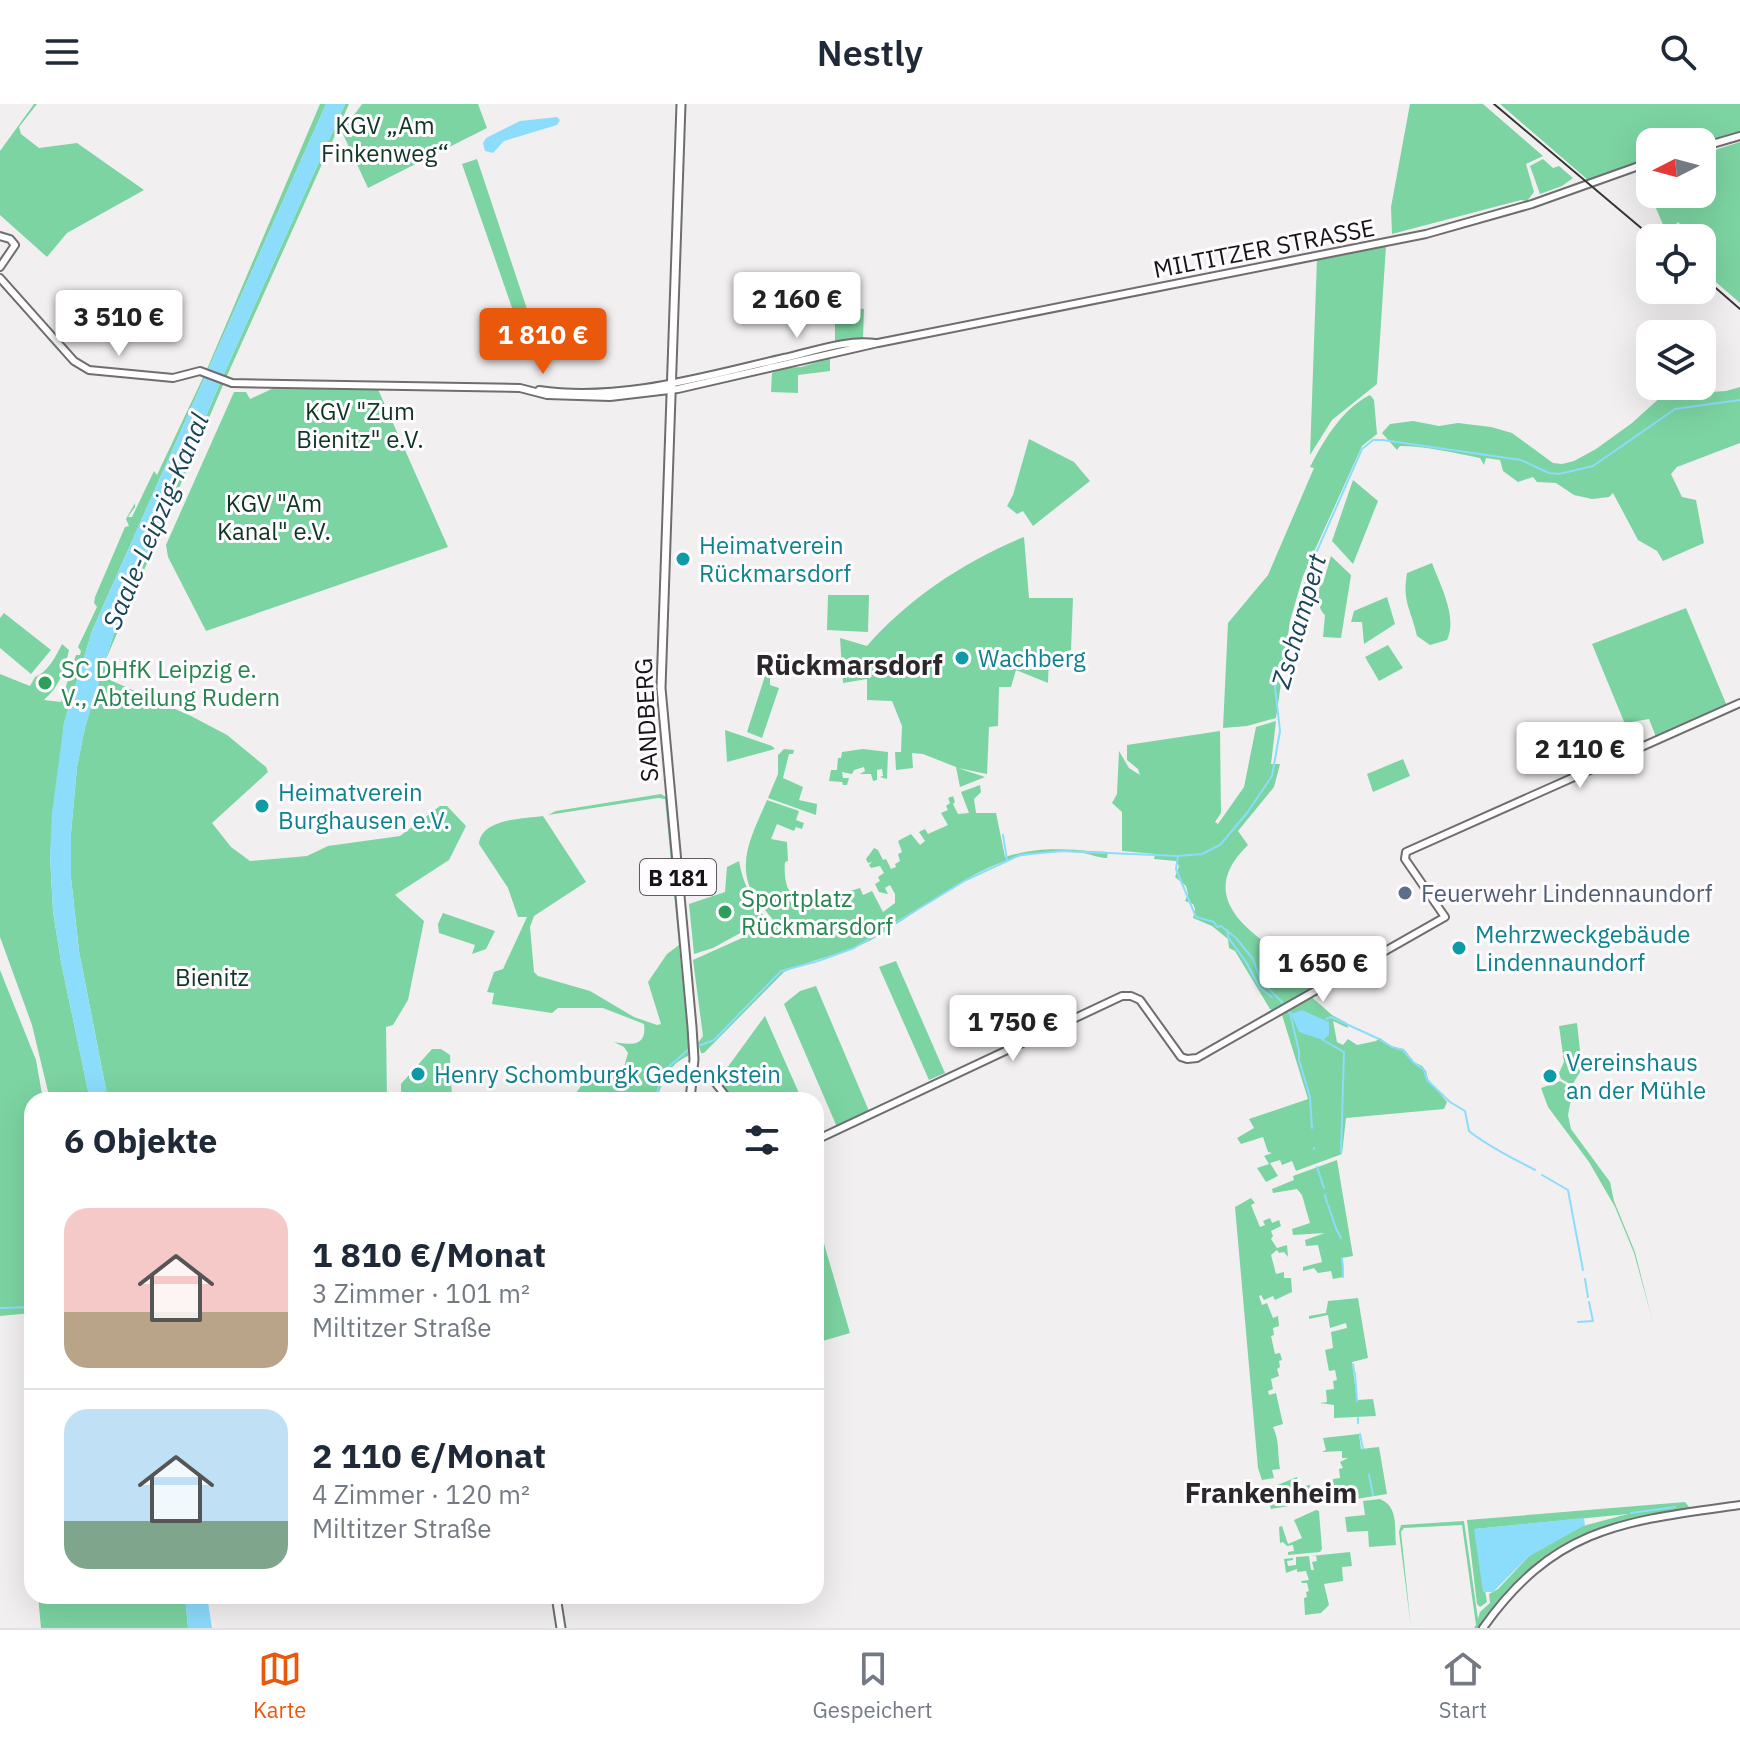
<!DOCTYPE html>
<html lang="de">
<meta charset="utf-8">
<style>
:root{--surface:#fff;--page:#f6f6f7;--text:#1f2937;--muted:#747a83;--line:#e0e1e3;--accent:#ea580c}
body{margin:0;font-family:"IBM Plex Sans",sans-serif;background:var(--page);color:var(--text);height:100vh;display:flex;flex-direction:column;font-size:30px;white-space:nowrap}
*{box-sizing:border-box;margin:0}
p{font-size:26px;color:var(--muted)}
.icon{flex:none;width:44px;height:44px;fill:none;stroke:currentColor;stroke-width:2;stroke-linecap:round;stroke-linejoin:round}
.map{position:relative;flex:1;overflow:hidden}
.sheet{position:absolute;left:24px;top:988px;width:800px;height:512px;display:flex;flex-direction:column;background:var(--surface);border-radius:24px;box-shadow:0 8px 32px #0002}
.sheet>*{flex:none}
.needle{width:52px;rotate:264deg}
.tools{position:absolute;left:1636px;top:24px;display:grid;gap:16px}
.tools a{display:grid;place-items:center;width:80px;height:80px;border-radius:16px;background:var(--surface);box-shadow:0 8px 32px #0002;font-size:40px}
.price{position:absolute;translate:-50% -68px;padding:0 18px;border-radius:8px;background:#fff;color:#222;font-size:26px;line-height:52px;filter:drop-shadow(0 2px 4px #0008)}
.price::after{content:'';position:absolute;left:50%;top:48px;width:24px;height:18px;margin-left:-12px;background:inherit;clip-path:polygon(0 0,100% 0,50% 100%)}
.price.current{background:var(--accent);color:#fff}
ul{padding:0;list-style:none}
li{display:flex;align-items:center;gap:24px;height:200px;padding:0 40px}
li+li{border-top:2px solid var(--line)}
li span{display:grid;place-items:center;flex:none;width:224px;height:160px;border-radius:24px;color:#555}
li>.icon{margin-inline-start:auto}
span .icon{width:96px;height:96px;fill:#fffc;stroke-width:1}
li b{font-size:34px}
h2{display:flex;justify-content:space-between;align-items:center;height:96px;padding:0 40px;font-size:34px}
header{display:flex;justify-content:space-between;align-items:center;height:104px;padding:0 40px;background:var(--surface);font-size:36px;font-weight:600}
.menu{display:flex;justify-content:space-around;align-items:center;height:112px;border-top:2px solid var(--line);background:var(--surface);font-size:22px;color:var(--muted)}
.menu a{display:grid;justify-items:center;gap:4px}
.menu .current{color:var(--accent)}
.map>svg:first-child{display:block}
</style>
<header><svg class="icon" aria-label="menu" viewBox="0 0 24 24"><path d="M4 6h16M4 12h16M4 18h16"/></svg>Nestly<svg class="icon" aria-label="search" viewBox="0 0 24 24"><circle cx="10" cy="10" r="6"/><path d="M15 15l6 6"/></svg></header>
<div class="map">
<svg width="1740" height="1524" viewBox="0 0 1740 1524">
<rect width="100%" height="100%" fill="#f2eff1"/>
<path fill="#7cd4a2" d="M34 0H37L19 23 21 30 39 44 77 39 144 86 67 129 47 153 0 111V47Z
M320 0H326L92 527 64 619 50 751 53 807 61 858 90 996H50L32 921 0 833V570L30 582 35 573C48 568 56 552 62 540L69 546C65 565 60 582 44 596L61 598 76 551H80L81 547 78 543 97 503 94 499 95 493 125 423 129 422 126 415 135 399V403L128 413H132L154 367 157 371 207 265Z
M345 0H349L226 274 107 553 105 568 110 576 191 612 227 631 266 663 268 668 212 719 231 743 250 757 307 752 328 742 400 732 440 702H447L466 722 449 756 395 791 424 817 408 896 393 921 386 923 387 996H108L79 847 71 774V729L77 663 85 623 114 529 223 272Z
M362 0H478L487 24 368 84 342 28C348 16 355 11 362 0Z
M1410 0H1483L1543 52 1526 60 1534 88 1527 97 1521 96 1392 130 1391 103Z
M1500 0H1740V30L1702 41V38H1650V57L1588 76Z
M1740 38V199L1702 166V134H1675L1665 125 1682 123V121L1677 118 1676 122 1664 123 1650 90H1702V50Z
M477 55 538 238 525 241 462 60Z
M1543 55 1553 64 1559 62 1573 74 1562 82 1540 90 1530 62Z
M1386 142 1377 280 1332 316 1310 351 1317 154Z
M835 203 864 205 863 235 835 239Z
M830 254V267L798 271V289L771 288 772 269 783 264 801 263Z
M278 282 377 283 448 443 206 527 168 453 166 441 234 288H246L250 295Z
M1740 283V339L1677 363 1671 370 1682 393 1696 396 1704 439 1663 457 1657 447 1638 436 1613 389 1609 393 1592 395 1574 391 1556 379 1537 378 1533 373 1518 378 1503 367 1500 356 1486 354 1484 361 1480 354C1454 349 1427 342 1400 342L1397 346 1382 329 1390 320 1413 317 1439 322 1458 319 1491 323 1512 329 1553 359 1562 360 1574 357 1596 345 1632 319 1663 291 1726 287Z
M1370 291 1374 296 1377 330 1362 342 1303 472 1290 517 1276 614 1247 622 1223 624 1228 519 1268 471 1314 364 1310 363C1324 336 1342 305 1370 291Z
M1029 335 1074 358 1090 377 1033 422 1023 407 1017 410 1007 402 1013 391Z
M1353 376 1378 397 1353 460 1332 437Z
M1024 433 1029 494H1073L1071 546 1049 553 1048 579 1016 566 1011 583H999L998 622 989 623 987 670 958 664 985 673 960 683 956 663 923 650 912 649 913 664 896 666 895 648H901L902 622 892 597 867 596V575L843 579 840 534 867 542C906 496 968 455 1024 433Z
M1331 452 1351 471 1341 534 1323 533 1325 511C1316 503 1319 489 1320 479H1323Z
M1432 459C1440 481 1458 513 1447 536L1430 541 1417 532C1411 504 1402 499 1407 469Z
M828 491H869L868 528 827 526Z
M1387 493 1395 520 1364 540 1362 518H1351L1354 507Z
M1686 504 1727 602 1656 633 1649 615 1631 618 1628 624 1634 642 1592 540Z
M4 509 51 546 31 570 0 544V514Z
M1388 541 1403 564 1379 577 1365 553Z
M765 572 770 573V581L779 584 762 634 747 628Z
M1276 617 1271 660H1280L1274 683 1238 727 1248 741C1195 792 1247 827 1289 855V859L1315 883 1307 889 1332 911 1347 919 1348 924 1333 917 1337 938 1343 941 1348 935 1357 941 1376 937 1380 934 1392 943 1404 945 1414 958 1422 962 1426 967 1428 975 1447 998 1444 1005 1346 1014 1342 1050 1296 1067 1292 1057 1282 1061 1280 1056 1270 1059 1278 1072 1266 1078 1257 1064 1269 1060 1264 1052 1272 1049 1268 1048 1263 1033 1241 1040 1237 1034 1254 1024 1249 1015 1308 995 1282 911 1270 905 1235 847 1229 844 1228 835 1212 822 1193 814 1195 805 1193 800 1185 797 1188 790 1186 782 1175 773 1179 762 1176 757 1154 755 1155 750 1122 747V708L1112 699 1117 690 1119 647 1129 664 1140 671 1138 665 1127 656V641L1220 627 1221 709 1215 718 1218 720 1244 683 1256 623Z
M725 626 772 642 775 645 727 658Z
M784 645 794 646 793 650H789L783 674 803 683 799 696 817 700 816 711 768 694 778 670V651Z
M863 645 888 648 887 675 880 673 883 672 882 665 877 666V676L873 677 871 670H860L865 667 864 663 854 666 852 670 842 668 843 674H849L847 681H843L842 678 829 677 831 666H837L838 654H841L842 648Z
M1403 655 1410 672 1373 688 1367 670Z
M980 681 981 688 974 695 976 709H996L1005 753C1044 741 1068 746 1108 748L1107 754C1098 754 1091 750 1083 749 1064 747 1040 748 1021 752 965 767 920 808 871 836 843 851 812 855 784 868L704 949H701L698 939 703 932 693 856 742 834 773 816C768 809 762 803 757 796 733 762 753 729 767 696L799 707 796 716 804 719 802 725 796 723 794 727 777 720 771 735 787 738 788 757 785 758C784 767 785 781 790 788L794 787 796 791 789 796 793 801 797 799 799 808 815 803V791L827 790 829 796 841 793 840 790 860 784 863 791 872 787 883 808 895 799V790L890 781 885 784 888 790 879 788 875 780 880 777 878 773 884 769 880 762 871 764 869 761 872 758 868 759 866 755 874 744 878 746 883 756 886 755 891 765 896 763 895 760 900 757 898 750 902 748 898 737 911 730 920 741 925 737 919 728 925 725 928 730 948 721 941 709 948 706 946 702 950 699 948 694 953 692 955 698 953 700 958 710 969 709 961 688Z
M661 690 668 694 682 842H679L689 942 688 952C669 960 662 977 657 996H571L589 971 617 968 624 963 628 949 624 943 614 938C631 941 647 943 644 920L603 904H558L552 909 492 900 494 889 487 888 494 868 503 865 527 813H518L508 784 479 740C481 714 524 715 543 712L586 778 534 812 530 823 534 868 538 872 590 887 634 913 657 921 661 920 648 878 667 850 679 841 665 695 658 694 548 711 556 707Z
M739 757C743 780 752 797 766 815L713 844 694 850 689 800 725 788 727 763Z
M443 809 495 827 486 845 472 850 475 841 439 829 438 820Z
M896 857 945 969 929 976 879 863Z
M0 866 36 956 43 996H32V1209L0 1212Z
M816 882 869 1007 837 1023 784 900 800 887Z
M765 912 802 996H732L719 975Z
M1577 919 1582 965 1572 981 1561 975 1559 969 1564 958 1559 922Z
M432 945H441L450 951 452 996H401V980Z
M1560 977 1573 985 1568 1011 1571 1025 1610 1078 1614 1097 1635 1148 1652 1215 1634 1149 1615 1103 1589 1058 1548 1003 1541 984Z
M1337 1056 1353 1152 1342 1154 1343 1173 1333 1175 1331 1167 1318 1169 1314 1164 1303 1167V1163L1322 1158 1318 1141 1306 1142 1305 1136 1325 1129 1293 1131 1292 1125 1310 1119 1302 1091 1297 1085 1273 1089 1272 1085 1294 1076 1293 1072Z
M1251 1094 1255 1099 1251 1101 1260 1123 1265 1121 1263 1117 1270 1114 1272 1119 1279 1116 1281 1122 1271 1127 1273 1132 1271 1135 1277 1144 1287 1141 1288 1153 1284 1148 1279 1149 1277 1146 1271 1151 1276 1170 1284 1168V1174H1291L1292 1188 1275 1196 1273 1192 1264 1196 1261 1191 1259 1192 1262 1201 1267 1199 1273 1214 1278 1212 1279 1222 1273 1224 1274 1231 1271 1232 1275 1250 1280 1249 1282 1256 1279 1257 1280 1263 1277 1265 1279 1272 1271 1275 1273 1285 1268 1287 1269 1291 1276 1289 1283 1320 1273 1323C1280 1338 1277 1348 1280 1365L1272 1366 1274 1374 1262 1376 1258 1364 1235 1103Z
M816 1112 850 1229 816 1239Z
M1358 1194 1368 1254 1352 1258 1357 1296 1373 1295 1376 1312 1334 1314V1301L1320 1299 1327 1298 1326 1286 1334 1285 1333 1277 1337 1276 1335 1266 1329 1267 1325 1246 1333 1244 1331 1228 1347 1224 1346 1219 1330 1224 1328 1211 1309 1215V1212L1326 1209 1328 1197Z
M1359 1330 1361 1345 1379 1343 1387 1390 1350 1396 1348 1391H1344L1342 1395 1326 1398 1325 1391 1330 1390 1327 1388V1384L1332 1383 1333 1375 1340 1374 1339 1365 1343 1364 1340 1358 1348 1354H1342V1347L1322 1348 1326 1346 1323 1334Z
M1297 1373 1299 1383 1310 1381 1312 1398 1271 1405 1265 1386Z
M1380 1395C1399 1403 1394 1423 1396 1441L1369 1443 1368 1427 1347 1428 1345 1413 1365 1411 1363 1397Z
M1685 1398 1689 1403 1684 1407C1591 1421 1534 1444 1480 1524H1474L1476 1521 1462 1421 1404 1424 1401 1428 1411 1524 1399 1428 1401 1421 1464 1417 1478 1515 1480 1508 1490 1499 1489 1490 1498 1485 1528 1453 1546 1441 1579 1423 1628 1410 1475 1425 1487 1498 1480 1503 1477 1500 1467 1416Z
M1316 1406 1319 1407 1322 1445 1320 1448 1288 1451V1448L1294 1447 1293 1441 1287 1442 1283 1438 1280 1439 1279 1423 1282 1422 1288 1440 1302 1434 1294 1416Z
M1350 1448 1352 1462 1342 1463 1343 1477 1324 1480 1329 1501 1321 1509 1305 1511 1304 1494 1307 1493 1306 1488 1309 1487 1307 1479H1302L1301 1477 1309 1476 1306 1467 1297 1468V1465L1286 1469 1284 1455 1293 1454V1456L1287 1457 1288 1462 1296 1461V1453L1309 1452 1311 1466H1314L1312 1458 1317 1457 1316 1452H1311Z
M38 1492H185L188 1524H41Z"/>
<path fill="#8cdcfc" d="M326 0H345L223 272 114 529 85 623 77 663 71 729V774L79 847 108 996H90L61 858 53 807 50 751 52 709 64 619 92 527Z
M557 13 560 16 557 21 504 37 493 49 485 47 483 39 486 34 520 17Z
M1302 906 1329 918V931L1323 936 1299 928 1291 910Z
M1584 1414 1585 1421 1528 1453 1493 1488H1483L1474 1425Z
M185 1492H207L212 1524H188Z"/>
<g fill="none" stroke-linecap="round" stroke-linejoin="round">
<path stroke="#8cdcfc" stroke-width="2" d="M1003 731 1007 756
M1178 752 1176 765 1196 813 1214 818 1217 823 1221 822 1236 834 1253 855 1261 877 1283 899
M1227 826 1228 833 1246 858 1260 884 1272 893
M1288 907 1291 910
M1290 909 1299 947V956L1310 993 1312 1024
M1326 915 1331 913 1379 935 1392 943 1403 946 1413 958 1424 966 1427 976 1450 998 1465 1007 1469 1027C1487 1042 1514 1055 1535 1066
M1323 936 1344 948 1341 1049
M698 942 714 936 781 867 818 857 854 844 966 776 1020 751 1062 747 1178 752 1202 750 1220 741 1247 709 1272 672 1280 627 1275 583 1286 557 1309 465 1362 345 1373 336H1383L1521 356 1549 369 1559 370 1593 362 1675 305 1740 296
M654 996 666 965 689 945
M1314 1044V1045
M1317 1063 1324 1084
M1542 1071 1568 1086 1583 1166
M1325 1091 1327 1099
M1328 1101 1337 1127
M1338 1128 1341 1134
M1342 1154 1343 1164
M1343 1165V1173
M1585 1175 1588 1193
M0 1204 32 1203
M1578 1218 1593 1217 1589 1198
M1353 1260 1354 1268
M1355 1269 1357 1297
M1358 1314V1319
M1360 1330 1363 1345
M1369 1371 1373 1391
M1631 1409 1675 1403"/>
<defs>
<path id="secondary" d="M1702 43 1740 32
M0 132 10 135 15 141 0 163
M0 174 74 257 89 266 173 274 200 267 232 279 520 284
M520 284 547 291 610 293 678 285 878 239 1426 130 1532 100 1650 58
M539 286C621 298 705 272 784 254 812 248 846 235 875 239
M693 969 713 976 729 996
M816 1036 1122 892H1131L1140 896 1181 953 1187 955 1197 954 1445 813 1405 755 1406 748 1740 599
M1483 1524C1555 1422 1625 1417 1740 1401"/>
<path id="primary" d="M681 0 661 584 692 923 694 955 690 996
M556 1492 561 1524"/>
</defs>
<use href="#secondary" stroke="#6f6d6f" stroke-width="10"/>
<use href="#primary" stroke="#6f6d6f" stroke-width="11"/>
<use href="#secondary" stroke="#fff" stroke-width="6"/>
<use href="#primary" stroke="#fff" stroke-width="7"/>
<path stroke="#363536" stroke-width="2" d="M1494 0 1653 134
M1702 172 1740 205"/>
</g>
<g fill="#0f9aa8" stroke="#fffcff" stroke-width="3">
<circle cx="683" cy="455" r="8"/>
<circle cx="962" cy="554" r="8"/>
<circle cx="262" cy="702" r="8"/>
<circle cx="1459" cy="844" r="8"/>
<circle cx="418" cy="970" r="8"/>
<circle cx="1550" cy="972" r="8"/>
</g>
<g fill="#2e9e5b" stroke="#fffcff" stroke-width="3">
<circle cx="45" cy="579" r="8"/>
<circle cx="725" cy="808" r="8"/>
</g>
<circle fill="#5c6f8a" stroke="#fffcff" stroke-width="3" cx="1405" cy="789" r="8"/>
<g text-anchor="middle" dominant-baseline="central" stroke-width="6" stroke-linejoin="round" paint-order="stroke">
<rect fill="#fffcff" stroke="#5c5a5c" stroke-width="2" x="640" y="755" width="76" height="36" rx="6"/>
<g font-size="22" font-weight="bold" fill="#161516">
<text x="678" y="773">B 181</text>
</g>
<g font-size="24" fill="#103723" stroke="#fffcff">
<text x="385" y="21">KGV „Am<tspan x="385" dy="28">Finkenweg“</tspan></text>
<text x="360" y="307">KGV "Zum<tspan x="360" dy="28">Bienitz" e.V.</tspan></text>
<text x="274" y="399">KGV "Am<tspan x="274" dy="28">Kanal" e.V.</tspan></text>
<text x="212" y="873">Bienitz</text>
</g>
<g font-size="24" fill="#161516" stroke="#fffcff">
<text transform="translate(1264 144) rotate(-11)">MILTITZER STRASSE</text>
<text transform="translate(646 616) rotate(-93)">SANDBERG</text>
</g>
<g font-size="24" fill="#0d838f" stroke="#fffcff" text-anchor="start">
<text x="699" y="441">Heimatverein<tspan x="699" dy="28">Rückmarsdorf</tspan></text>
<text x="978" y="554">Wachberg</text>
<text x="278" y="688">Heimatverein<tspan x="278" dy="28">Burghausen e.V.</tspan></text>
<text x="1475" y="830">Mehrzweckgebäude<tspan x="1475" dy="28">Lindennaundorf</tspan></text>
<text x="1566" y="958">Vereinshaus<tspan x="1566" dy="28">an der Mühle</tspan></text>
<text x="434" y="970">Henry Schomburgk Gedenkstein</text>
</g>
<g font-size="24" fill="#27864d" stroke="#fffcff" text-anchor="start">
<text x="61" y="565">SC DHfK Leipzig e.<tspan x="61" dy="28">V., Abteilung Rudern</tspan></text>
<text x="741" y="794">Sportplatz<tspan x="741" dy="28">Rückmarsdorf</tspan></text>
</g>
<g font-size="24" fill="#4e5e75" stroke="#fffcff" text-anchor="start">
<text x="1421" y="789">Feuerwehr Lindennaundorf</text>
</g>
<g font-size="26" font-style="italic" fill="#174656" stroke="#fffcff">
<text transform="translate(155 417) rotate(-67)">Saale-Leipzig-Kanal</text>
<text transform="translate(1298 517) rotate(-74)">Zschampert</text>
</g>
<g font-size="28" font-weight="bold" fill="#2a282a" stroke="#fffcff">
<text x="849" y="560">Rückmarsdorf</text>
<text x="1271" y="1388">Frankenheim</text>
</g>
</g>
</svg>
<div class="tools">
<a><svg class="needle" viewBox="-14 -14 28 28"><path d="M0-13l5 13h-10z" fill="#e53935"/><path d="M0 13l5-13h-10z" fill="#747a83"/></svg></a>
<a><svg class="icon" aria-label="locate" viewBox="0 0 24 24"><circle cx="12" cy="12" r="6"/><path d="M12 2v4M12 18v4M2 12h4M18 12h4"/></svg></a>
<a><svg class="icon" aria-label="layers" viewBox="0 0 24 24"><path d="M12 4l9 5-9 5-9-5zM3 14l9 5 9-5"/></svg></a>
</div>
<b class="price" style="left:797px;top:236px">2 160 €</b>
<b class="price" style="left:119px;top:254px">3 510 €</b>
<b class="price current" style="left:543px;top:272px">1 810 €</b>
<b class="price" style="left:1580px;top:686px">2 110 €</b>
<b class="price" style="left:1323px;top:900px">1 650 €</b>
<b class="price" style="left:1013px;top:959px">1 750 €</b>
<section class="sheet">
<h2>6 Objekte<svg class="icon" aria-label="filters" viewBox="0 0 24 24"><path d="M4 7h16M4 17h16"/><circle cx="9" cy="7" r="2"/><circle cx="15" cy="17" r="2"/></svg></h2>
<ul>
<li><span style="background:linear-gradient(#f6c9c9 65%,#b9a48a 0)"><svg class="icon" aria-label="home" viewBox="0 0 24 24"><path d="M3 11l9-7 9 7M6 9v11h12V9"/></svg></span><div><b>1 810 €/Monat</b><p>3 Zimmer · 101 m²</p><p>Miltitzer Straße</p></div></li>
<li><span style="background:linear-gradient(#bfe0f5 70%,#7fa58c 0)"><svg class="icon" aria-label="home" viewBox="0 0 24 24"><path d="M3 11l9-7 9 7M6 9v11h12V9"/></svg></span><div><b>2 110 €/Monat</b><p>4 Zimmer · 120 m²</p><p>Miltitzer Straße</p></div></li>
</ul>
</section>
</div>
<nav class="menu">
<a class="current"><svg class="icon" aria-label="map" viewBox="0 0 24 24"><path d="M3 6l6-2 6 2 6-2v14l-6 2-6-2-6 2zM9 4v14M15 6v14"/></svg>Karte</a>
<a><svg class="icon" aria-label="saved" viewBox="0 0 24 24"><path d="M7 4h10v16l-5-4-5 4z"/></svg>Gespeichert</a>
<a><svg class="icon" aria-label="home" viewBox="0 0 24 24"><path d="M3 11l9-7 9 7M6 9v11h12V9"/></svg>Start</a>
</nav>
